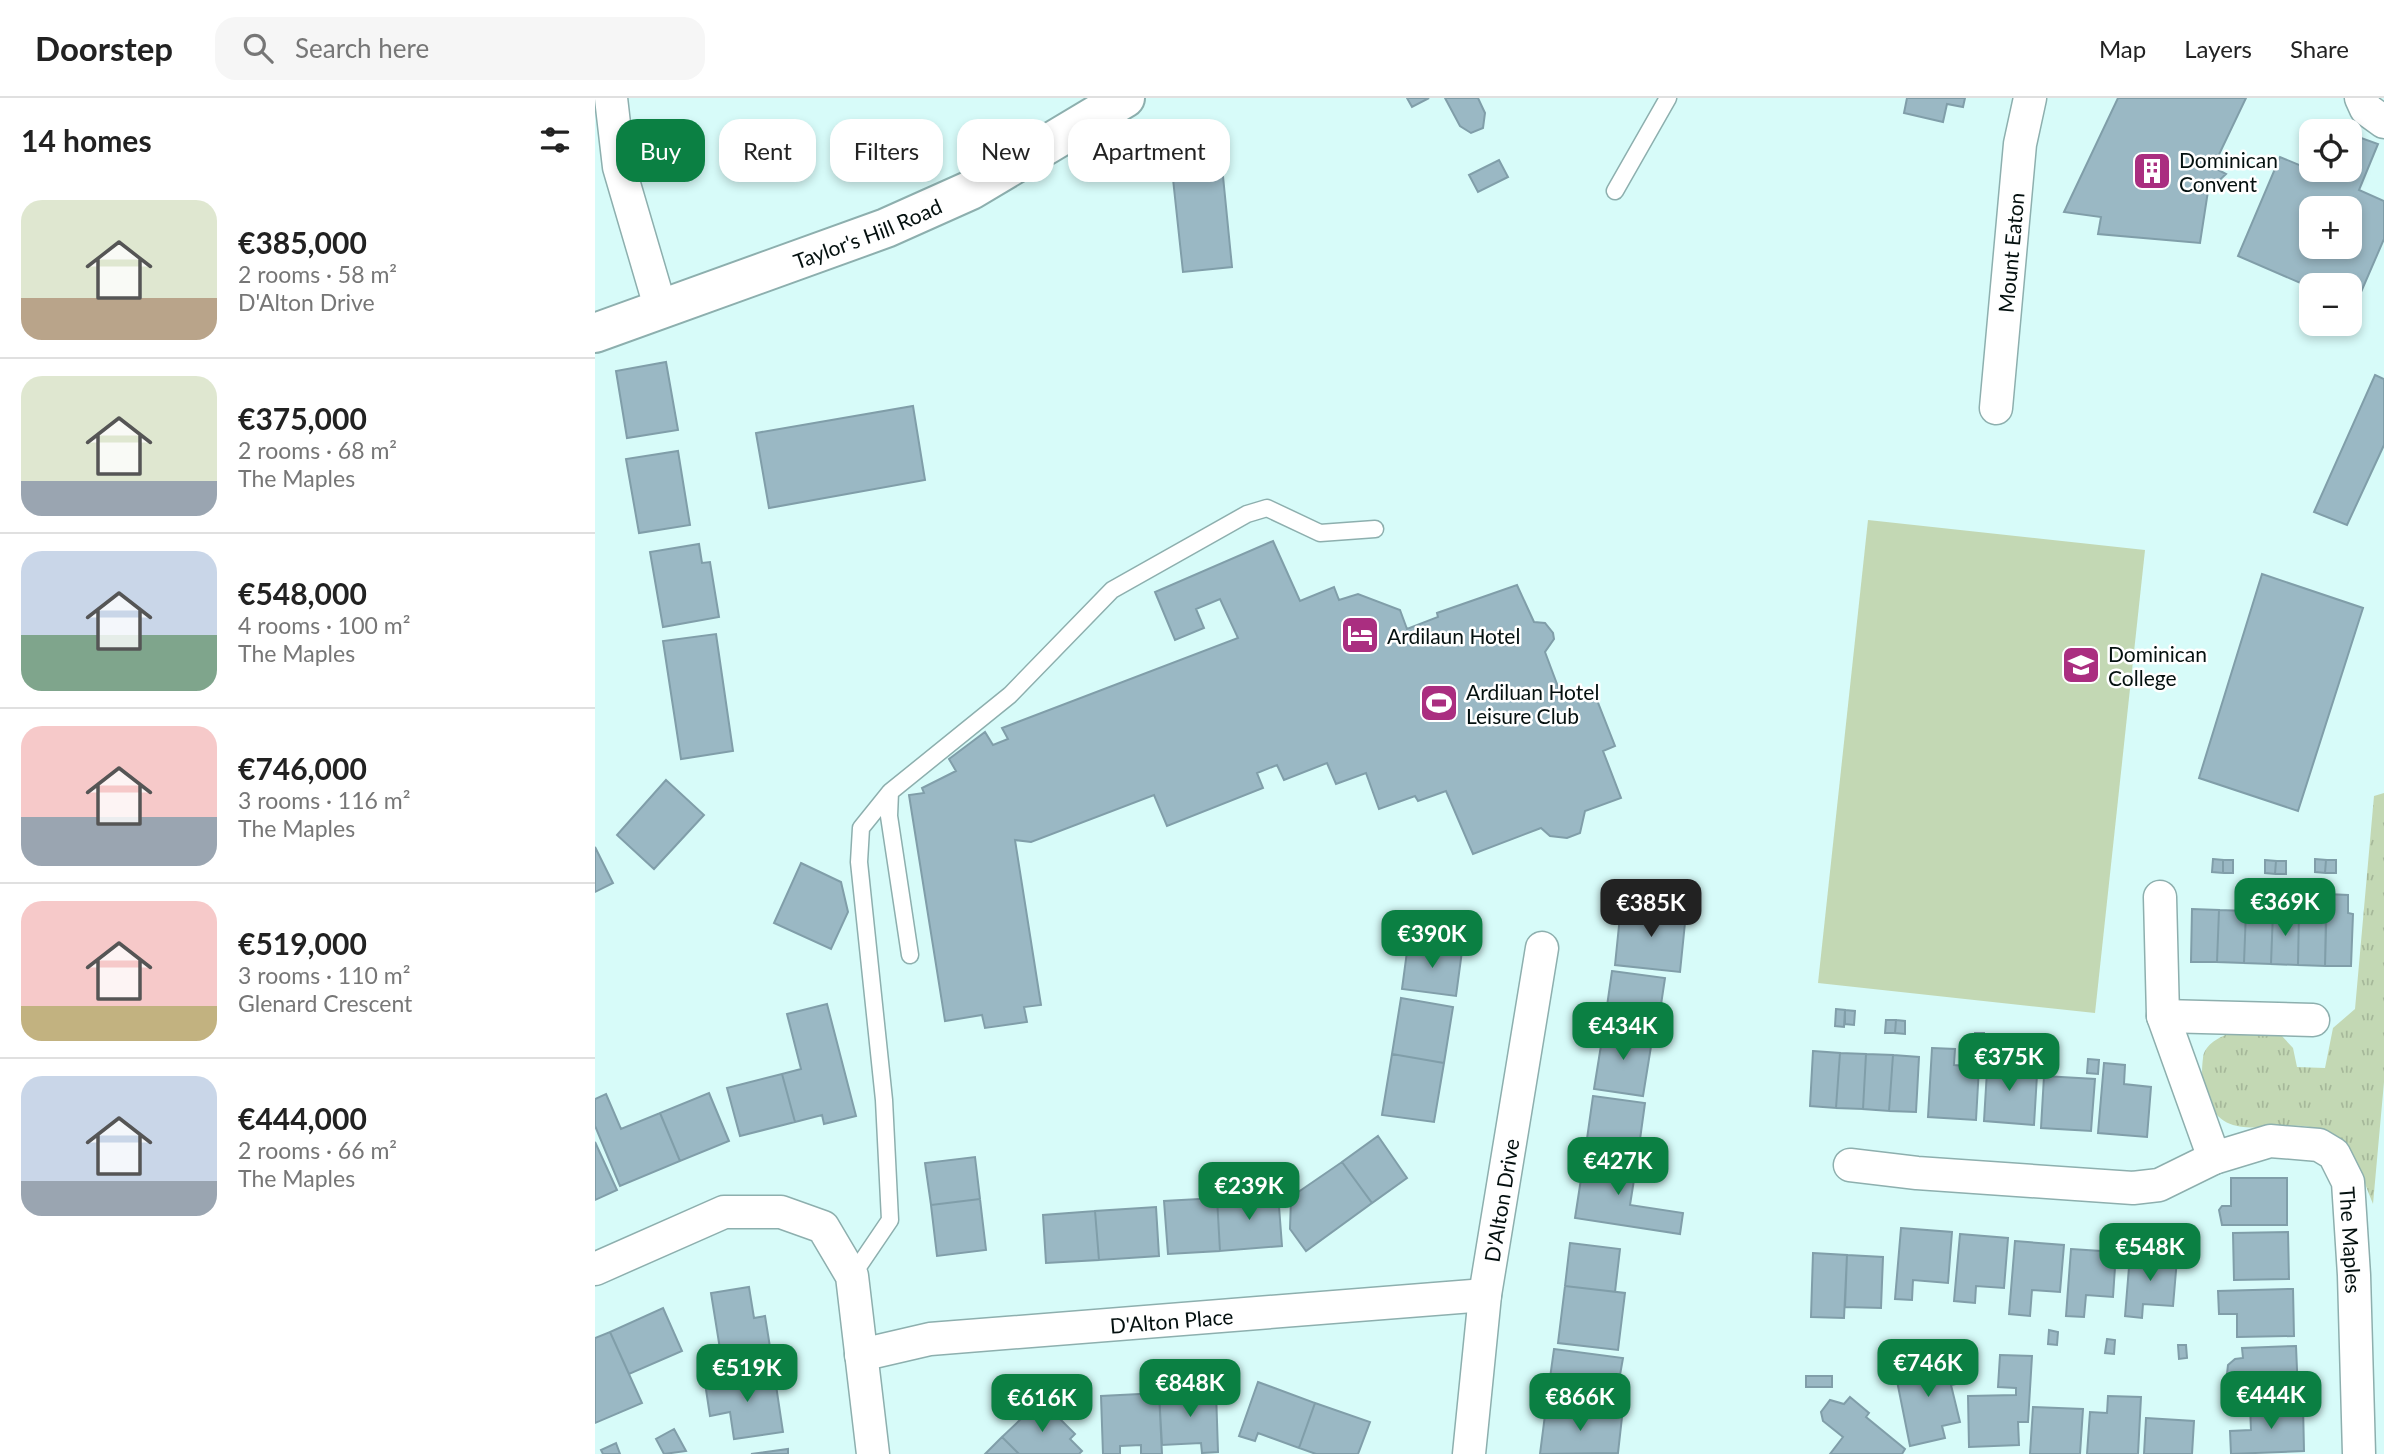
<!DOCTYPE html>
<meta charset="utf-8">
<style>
:root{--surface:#fff;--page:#f6f6f6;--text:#222;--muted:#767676;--line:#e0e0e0;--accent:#0b8043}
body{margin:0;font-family:Lato,sans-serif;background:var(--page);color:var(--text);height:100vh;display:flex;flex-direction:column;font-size:26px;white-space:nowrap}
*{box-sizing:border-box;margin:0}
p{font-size:23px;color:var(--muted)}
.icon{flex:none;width:38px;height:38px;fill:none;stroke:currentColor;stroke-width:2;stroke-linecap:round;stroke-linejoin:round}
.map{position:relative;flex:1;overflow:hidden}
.details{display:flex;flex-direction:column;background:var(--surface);width:595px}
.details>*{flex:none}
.guide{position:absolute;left:21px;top:21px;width:665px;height:63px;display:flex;gap:14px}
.tools{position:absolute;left:1704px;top:21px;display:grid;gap:14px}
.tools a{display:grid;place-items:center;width:63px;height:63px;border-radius:14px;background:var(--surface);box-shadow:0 4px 10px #0003;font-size:35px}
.price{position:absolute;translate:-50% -60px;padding:0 16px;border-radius:14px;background:var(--accent);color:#fff;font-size:23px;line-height:46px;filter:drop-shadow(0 2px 4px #0008)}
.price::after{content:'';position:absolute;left:50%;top:42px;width:21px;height:16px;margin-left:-10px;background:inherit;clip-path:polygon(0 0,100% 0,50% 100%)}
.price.selected{background:#222;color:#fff}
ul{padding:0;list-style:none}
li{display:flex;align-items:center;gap:21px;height:175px;padding:0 21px}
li+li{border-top:2px solid var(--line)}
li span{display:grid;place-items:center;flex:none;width:196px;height:140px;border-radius:21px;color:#555}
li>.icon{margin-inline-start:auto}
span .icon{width:84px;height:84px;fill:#fffc;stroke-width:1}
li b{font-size:30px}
h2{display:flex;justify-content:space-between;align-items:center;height:84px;padding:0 21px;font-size:30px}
.tag{padding:0 24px;border-radius:21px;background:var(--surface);box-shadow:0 4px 10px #0003;font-size:24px;line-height:63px}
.tag.selected{background:var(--accent);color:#fff}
header{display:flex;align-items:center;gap:42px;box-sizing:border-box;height:98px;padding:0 35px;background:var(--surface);border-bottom:2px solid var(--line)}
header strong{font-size:33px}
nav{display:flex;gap:38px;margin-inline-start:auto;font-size:24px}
.search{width:490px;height:63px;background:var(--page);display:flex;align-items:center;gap:18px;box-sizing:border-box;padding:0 24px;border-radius:21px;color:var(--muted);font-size:26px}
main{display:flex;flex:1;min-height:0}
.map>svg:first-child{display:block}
</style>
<header>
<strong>Doorstep</strong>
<div class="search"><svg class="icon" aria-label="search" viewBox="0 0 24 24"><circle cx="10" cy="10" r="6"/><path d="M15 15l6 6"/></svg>Search here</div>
<nav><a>Map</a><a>Layers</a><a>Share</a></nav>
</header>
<main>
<section class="details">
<h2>14 homes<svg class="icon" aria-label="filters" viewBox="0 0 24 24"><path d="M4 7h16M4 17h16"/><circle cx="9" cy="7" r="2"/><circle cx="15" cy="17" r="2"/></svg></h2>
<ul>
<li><span style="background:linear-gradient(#dfe7d0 70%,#b9a48a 0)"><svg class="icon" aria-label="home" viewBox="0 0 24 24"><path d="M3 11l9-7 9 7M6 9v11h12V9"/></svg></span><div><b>€385,000</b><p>2 rooms · 58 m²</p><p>D'Alton Drive</p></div></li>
<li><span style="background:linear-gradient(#dfe7d0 75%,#9aa5b1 0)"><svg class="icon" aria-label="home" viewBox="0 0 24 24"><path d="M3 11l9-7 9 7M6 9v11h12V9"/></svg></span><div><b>€375,000</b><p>2 rooms · 68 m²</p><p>The Maples</p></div></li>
<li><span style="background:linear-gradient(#c9d6e8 60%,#7fa58c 0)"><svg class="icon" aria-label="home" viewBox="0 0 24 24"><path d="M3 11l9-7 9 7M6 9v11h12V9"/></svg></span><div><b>€548,000</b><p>4 rooms · 100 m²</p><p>The Maples</p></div></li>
<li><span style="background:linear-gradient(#f6c9c9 65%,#9aa5b1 0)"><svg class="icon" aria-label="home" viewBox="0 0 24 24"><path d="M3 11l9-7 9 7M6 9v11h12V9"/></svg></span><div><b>€746,000</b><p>3 rooms · 116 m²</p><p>The Maples</p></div></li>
<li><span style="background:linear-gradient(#f6c9c9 75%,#c2b280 0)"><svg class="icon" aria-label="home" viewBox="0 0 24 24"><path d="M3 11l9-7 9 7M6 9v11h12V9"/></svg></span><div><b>€519,000</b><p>3 rooms · 110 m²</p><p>Glenard Crescent</p></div></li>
<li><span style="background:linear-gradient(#c9d6e8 75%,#9aa5b1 0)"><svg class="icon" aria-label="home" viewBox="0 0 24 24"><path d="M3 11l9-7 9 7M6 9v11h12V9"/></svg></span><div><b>€444,000</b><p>2 rooms · 66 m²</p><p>The Maples</p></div></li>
</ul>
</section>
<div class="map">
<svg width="1789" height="1356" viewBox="0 0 1789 1356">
<defs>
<pattern id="grass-tufts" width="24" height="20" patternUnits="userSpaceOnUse" patternTransform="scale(1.75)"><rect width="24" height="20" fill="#c3d8b4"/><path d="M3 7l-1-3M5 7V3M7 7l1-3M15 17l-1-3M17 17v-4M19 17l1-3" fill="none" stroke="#a6b89a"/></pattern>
</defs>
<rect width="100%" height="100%" fill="#d7fbf9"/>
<path fill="url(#grass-tufts)" d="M1789 695V984L1778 1106C1768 1080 1758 1051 1732 1035 1695 1013 1632 1053 1613 1002 1607 987 1606 976 1608 960 1609 948 1622 940 1633 936 1652 930 1668 933 1686 937L1698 950 1702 969 1730 970 1738 930 1760 911 1779 698Z"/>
<path fill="#c3d8b4" d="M1273 422 1550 452 1500 915 1223 885Z"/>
<path fill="#9ab8c4" stroke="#809ea9" stroke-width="2" fill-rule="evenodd" d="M812 0H834L817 9Z
M850 0H883L890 15 888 30 876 35 865 28Z
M1312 0H1370L1368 9 1352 6 1348 24 1309 15Z
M1523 0H1651L1618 69 1631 76 1613 93 1605 145 1503 136 1506 119 1469 114Z
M1755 36 1783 46 1764 92 1789 103V141L1760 208 1755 206V187L1717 190 1643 158 1685 59 1733 79 1736 72H1755ZM1717 110H1755V149H1717Z
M625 48 637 169 588 174 575 53Z
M904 62 913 79 883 94 874 77Z
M71 264 83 332 32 340 21 273Z
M1780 277 1789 281V347L1752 427 1719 414Z
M318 308 330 382 174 410 161 335Z
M83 353 95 427 44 435 31 361Z
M678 443 705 503 739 489 744 502 763 496 805 512 812 531 843 519 842 515 922 487 939 524 950 525 958 535 959 541 950 554 968 602 998 592 1020 648 1008 653 1026 700 990 713 985 735 972 740 955 738 946 730 878 756 851 693 823 703 820 698 784 711 771 675 741 686 732 665 689 682 682 667 662 675 668 690 572 728 559 697 436 744 420 742 446 907 429 909 432 924 390 930 387 917 350 923 314 697 329 695 327 690 361 673 354 661 390 634 398 647 413 641 407 630 643 540 625 501 601 511 609 530 580 542 560 494Z
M104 446 107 465 115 464 124 519 68 529 55 454Z
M1667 476 1768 510 1703 713 1604 680Z
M121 536 138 653 86 661 68 543Z
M71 682 109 717 59 771 22 737Z
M0 749 18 785 0 794Z
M1618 761 1628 762V775L1617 774Z
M1720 761 1731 762 1730 775 1720 774Z
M1628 762H1638V775H1628Z
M1670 762 1681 763 1680 776 1670 775Z
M1731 762H1741V775H1730Z
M1681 763H1691V776H1680Z
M206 765 246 784 253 814 236 851 179 825Z
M1732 796 1753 797V815L1758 816 1756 868H1730Z
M1026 808 1091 815 1085 874 1020 867Z
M1597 811 1624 812 1622 864H1596Z
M1624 812 1651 813 1649 865 1622 864Z
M1651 813 1678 814 1676 866 1649 865Z
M1678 814H1704L1703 867 1676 866Z
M1704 814 1731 815 1730 868 1703 867Z
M813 846 867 853 861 898 807 891Z
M1017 873 1070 880 1064 920 1076 922 1073 939 1009 929Z
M806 900 858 909 849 965 797 956Z
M232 906 261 1018 229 1026 227 1017 200 1024 187 976 206 971 192 916Z
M1241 911 1250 912 1249 929 1240 928Z
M1250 912 1260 913 1259 927 1250 926Z
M1291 922H1301L1300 935H1290Z
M1301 922 1310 923V936L1300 935Z
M1009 929 1058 936 1048 998 999 991Z
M1380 935H1389L1388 962 1378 961Z
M1337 950 1360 951 1359 967 1384 969 1381 1022 1333 1019Z
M1435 950 1446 951 1445 970 1433 969Z
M1218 953 1245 955 1241 1010 1215 1008Z
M1245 955 1271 956 1268 1011 1241 1010Z
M797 956 849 965 839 1024 787 1017Z
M1271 956 1298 957 1294 1013 1268 1011Z
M1393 956 1418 957 1417 975 1442 977 1439 1027 1389 1023Z
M1298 957 1324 959 1321 1014 1294 1013Z
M1493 961 1504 962 1503 976 1492 975Z
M1509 965 1530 967 1529 986 1556 989 1552 1039 1503 1035Z
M187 976 200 1024 145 1038 132 990Z
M1449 978 1500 981 1496 1033 1446 1030Z
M114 995 134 1043 85 1063 65 1015Z
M11 996 26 1031 65 1015 85 1063 25 1088 0 1028V1001Z
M998 998 1050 1005 1042 1063 990 1055Z
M783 1038 812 1080 777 1105 747 1064Z
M0 1044 22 1092 0 1102Z
M990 1055 1042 1063 1035 1107 1088 1115 1085 1136 980 1120Z
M380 1059 385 1101 336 1107 330 1065Z
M747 1064 777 1105 711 1153 695 1131 696 1099Z
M1636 1080H1692V1127H1627L1624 1112 1627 1108H1636Z
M683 1095 687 1148 625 1153 622 1100Z
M622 1100 625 1153 573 1156 569 1103Z
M385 1101 391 1152 342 1158 336 1107Z
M561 1109 564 1158 504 1162 500 1113Z
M500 1113 504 1162 451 1165 448 1117Z
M1306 1130 1357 1134 1353 1185 1318 1182 1317 1202 1300 1201Z
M1693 1134 1694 1181 1639 1182 1638 1135Z
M1365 1136 1413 1140 1409 1190 1381 1188 1380 1205 1359 1203Z
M1420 1143 1469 1147 1465 1194 1437 1192 1435 1218 1414 1216Z
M975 1145 1025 1151 1020 1194 970 1188Z
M1476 1151 1521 1154 1518 1199 1491 1197 1489 1219 1471 1218Z
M1218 1155 1252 1157 1249 1220 1216 1219Z
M1252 1157 1288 1159 1286 1210 1250 1209Z
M1535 1157 1582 1161 1578 1208 1548 1206 1547 1220 1530 1218Z
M970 1188 1030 1195 1023 1252 963 1245Z
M154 1189 159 1220 170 1218 179 1274 130 1282 116 1195Z
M1694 1191H1698L1699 1238 1642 1239V1216H1624L1623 1193Z
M68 1210 87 1253 34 1276 15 1234Z
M1454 1232 1463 1234 1462 1247 1453 1246Z
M15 1234 47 1305 0 1325V1240Z
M1512 1241 1520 1242 1519 1256 1510 1255Z
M1583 1247H1591L1592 1260 1584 1261Z
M1701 1248 1703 1295 1649 1297V1288H1641L1632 1276 1633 1267 1640 1261 1648 1260 1647 1250Z
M959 1251 1028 1260 1025 1277 1016 1276 1011 1316 951 1309Z
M1405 1257 1437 1258 1433 1324H1423L1424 1347 1374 1349 1373 1298 1421 1297V1290L1403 1289Z
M1359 1259 1366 1285 1356 1287 1365 1324 1347 1328 1350 1340 1315 1348 1300 1273Z
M179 1274 188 1334 139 1341 135 1314 115 1318 110 1285Z
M1211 1278H1237V1289H1211Z
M663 1284 720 1305 704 1350 663 1335 660 1343 644 1338Z
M621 1293 623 1354 607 1355 606 1345 567 1347 564 1295Z
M564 1295 567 1356H546V1347L525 1348V1356H508L506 1298Z
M1513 1298 1546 1299 1543 1356H1492L1495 1314 1512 1315Z
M1255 1299 1274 1315 1271 1319 1310 1351 1307 1356H1235L1248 1339 1228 1323 1226 1314 1235 1302 1249 1306Z
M446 1302 480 1336 475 1341 487 1353 484 1356H424L407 1339Z
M720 1305 775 1324 763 1356H721L704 1350Z
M1708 1306 1709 1353 1636 1356 1635 1333 1656 1332 1655 1308Z
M951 1309 1027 1319 1023 1355 945 1356Z
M1438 1309 1488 1311 1485 1356H1435Z
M1551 1320 1599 1323 1597 1356H1549Z
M79 1331 91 1353 69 1356 61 1341Z
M407 1339 424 1356H390Z
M21 1345 25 1356H8L6 1352Z
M193 1351V1356H156Z"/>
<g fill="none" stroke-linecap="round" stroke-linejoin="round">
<defs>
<path id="service" d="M1020 93 1073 0
M315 857 294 718 295 694 415 597 517 492 652 416 672 410 725 435 780 431
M257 1178 295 1122 289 1002 264 764 266 730 295 694"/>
<g id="minor">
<path d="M16 0 24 69 66 212"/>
<path d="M1766 0 1771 11 1789 24"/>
<path id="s1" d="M1401 310 1425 46 1435 0"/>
<path d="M1565 799 1568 918 1619 1060"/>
<path d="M1568 918 1718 922"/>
<path id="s2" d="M1255 1067 1322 1075 1538 1090 1564 1087 1619 1060 1675 1043 1724 1047 1739 1056 1753 1084 1759 1177 1764 1356"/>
<path d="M0 1171 129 1114H186L228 1129 257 1178 278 1356"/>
<path id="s3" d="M266 1257 335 1241 890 1197"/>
<path id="s4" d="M874 1356 890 1197 947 850"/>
</g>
<g id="secondary">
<path id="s5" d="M0 235 291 130 376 92 530 0"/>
</g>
</defs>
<use href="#service" stroke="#8dafae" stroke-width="19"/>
<use href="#minor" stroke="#8dafae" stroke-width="35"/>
<use href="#secondary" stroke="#8dafae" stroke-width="42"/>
<use href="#service" stroke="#fff" stroke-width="16"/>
<use href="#minor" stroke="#fff" stroke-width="32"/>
<use href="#secondary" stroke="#fff" stroke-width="38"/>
</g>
<defs>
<symbol id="building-square" viewBox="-11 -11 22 22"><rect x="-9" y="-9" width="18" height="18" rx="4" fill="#aa2e80" stroke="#fff"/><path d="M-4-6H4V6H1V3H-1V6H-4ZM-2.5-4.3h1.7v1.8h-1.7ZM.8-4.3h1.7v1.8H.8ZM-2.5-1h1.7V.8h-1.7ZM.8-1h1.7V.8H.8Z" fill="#fff"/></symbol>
<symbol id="hotel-square" viewBox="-11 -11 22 22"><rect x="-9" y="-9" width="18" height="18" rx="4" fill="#aa2e80" stroke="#fff"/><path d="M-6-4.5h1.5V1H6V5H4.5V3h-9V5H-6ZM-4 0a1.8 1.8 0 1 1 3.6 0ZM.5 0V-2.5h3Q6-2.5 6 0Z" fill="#fff"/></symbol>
<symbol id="school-square" viewBox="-11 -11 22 22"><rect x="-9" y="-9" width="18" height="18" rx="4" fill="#aa2e80" stroke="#fff"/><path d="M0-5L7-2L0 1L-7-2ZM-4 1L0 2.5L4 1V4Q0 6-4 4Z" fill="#fff"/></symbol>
<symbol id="stadium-square" viewBox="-11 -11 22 22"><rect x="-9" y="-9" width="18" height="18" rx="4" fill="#aa2e80" stroke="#fff"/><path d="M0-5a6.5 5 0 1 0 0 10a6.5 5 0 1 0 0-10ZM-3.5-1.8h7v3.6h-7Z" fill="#fff"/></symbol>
</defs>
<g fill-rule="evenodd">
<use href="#building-square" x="1535" y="51" width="44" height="44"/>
<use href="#hotel-square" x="743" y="515" width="44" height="44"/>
<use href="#school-square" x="1464" y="545" width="44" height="44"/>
<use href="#stadium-square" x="822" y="583" width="44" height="44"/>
</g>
<g text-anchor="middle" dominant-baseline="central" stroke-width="5" stroke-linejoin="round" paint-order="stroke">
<g font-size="21" fill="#04100f" stroke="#fff" text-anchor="start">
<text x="1584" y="61">Dominican<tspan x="1584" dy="24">Convent</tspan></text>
<text x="792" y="537">Ardilaun Hotel</text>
<text x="1513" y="555">Dominican<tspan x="1513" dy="24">College</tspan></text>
<text x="871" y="593">Ardiluan Hotel<tspan x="871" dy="24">Leisure Club</tspan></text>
</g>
<g font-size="21" fill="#04100f" stroke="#fff">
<text stroke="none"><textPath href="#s5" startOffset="290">Taylor's Hill Road</textPath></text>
<text stroke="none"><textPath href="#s1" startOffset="156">Mount Eaton</textPath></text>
<text stroke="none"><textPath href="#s4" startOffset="256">D'Alton Drive</textPath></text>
<text stroke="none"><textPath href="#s2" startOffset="586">The Maples</textPath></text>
<text stroke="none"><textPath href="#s3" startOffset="313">D'Alton Place</textPath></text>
</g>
</g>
</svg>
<div class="tools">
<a><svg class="icon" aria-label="locate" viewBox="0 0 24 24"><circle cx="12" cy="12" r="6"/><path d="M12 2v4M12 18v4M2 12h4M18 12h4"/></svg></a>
<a>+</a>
<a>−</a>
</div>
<b class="price" style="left:1690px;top:840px">€369K</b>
<b class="price selected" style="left:1056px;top:841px">€385K</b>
<b class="price" style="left:837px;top:872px">€390K</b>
<b class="price" style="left:1028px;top:964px">€434K</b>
<b class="price" style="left:1414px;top:995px">€375K</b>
<b class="price" style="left:1023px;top:1099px">€427K</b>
<b class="price" style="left:654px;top:1124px">€239K</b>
<b class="price" style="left:1555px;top:1185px">€548K</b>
<b class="price" style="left:1333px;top:1301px">€746K</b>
<b class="price" style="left:152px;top:1306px">€519K</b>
<b class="price" style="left:595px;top:1321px">€848K</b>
<b class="price" style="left:1676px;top:1333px">€444K</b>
<b class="price" style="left:985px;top:1335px">€866K</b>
<b class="price" style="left:447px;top:1336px">€616K</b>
<div class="guide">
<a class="tag selected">Buy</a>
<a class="tag">Rent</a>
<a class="tag">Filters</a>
<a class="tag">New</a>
<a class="tag">Apartment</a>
</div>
</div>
</main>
